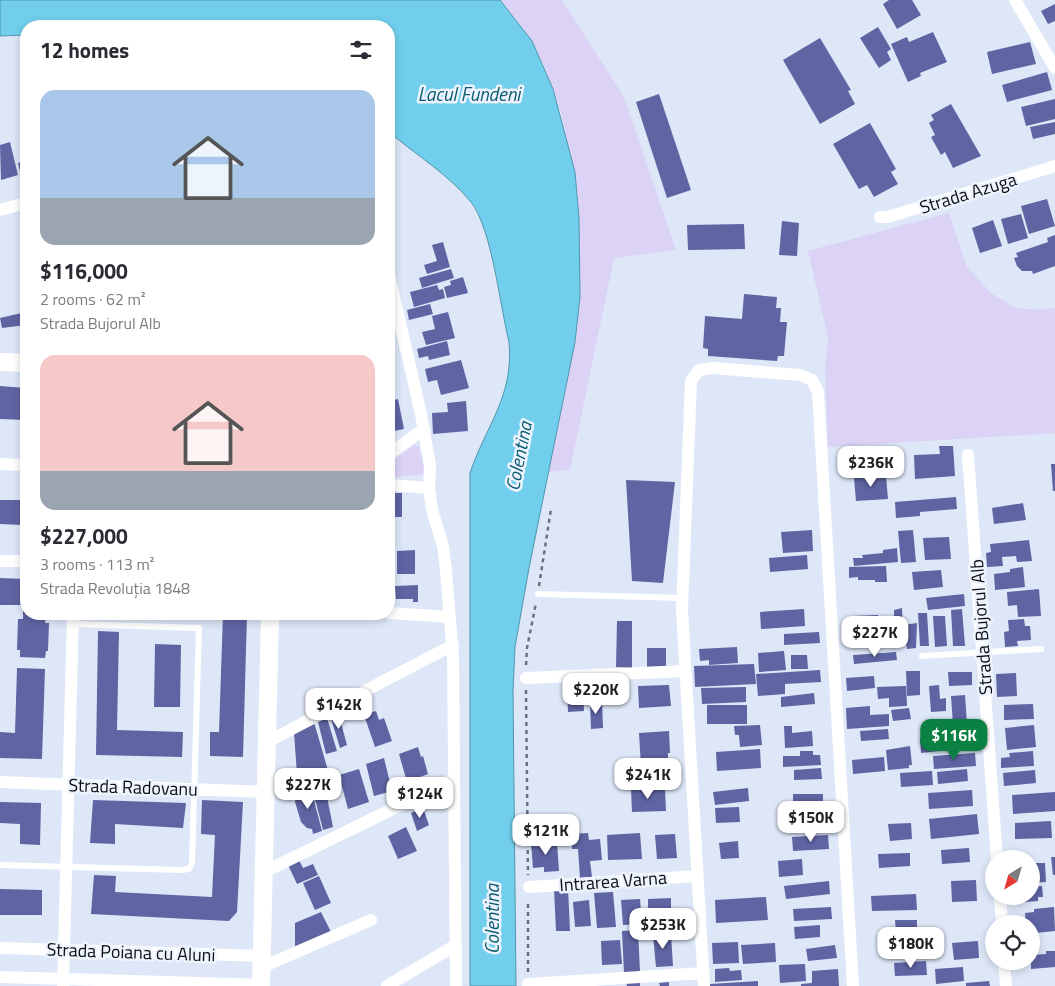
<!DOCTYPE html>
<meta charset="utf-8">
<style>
:root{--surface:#fff;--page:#f2f2f3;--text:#2b2b33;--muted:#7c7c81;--accent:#0b8043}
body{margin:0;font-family:"Titillium Web",sans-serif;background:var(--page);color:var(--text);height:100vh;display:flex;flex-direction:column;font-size:19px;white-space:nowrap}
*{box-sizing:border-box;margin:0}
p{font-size:16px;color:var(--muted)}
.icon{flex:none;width:28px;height:28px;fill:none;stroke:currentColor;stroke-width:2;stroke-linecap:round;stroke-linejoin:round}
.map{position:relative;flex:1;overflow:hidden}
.drawer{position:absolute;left:20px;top:20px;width:375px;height:600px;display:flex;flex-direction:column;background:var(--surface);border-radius:20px;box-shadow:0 2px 8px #0003}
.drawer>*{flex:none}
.needle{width:32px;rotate:217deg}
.tools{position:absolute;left:985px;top:850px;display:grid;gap:10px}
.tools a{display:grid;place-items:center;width:55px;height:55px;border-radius:50%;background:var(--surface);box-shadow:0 2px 8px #0003;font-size:25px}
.price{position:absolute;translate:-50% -42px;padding:0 11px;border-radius:10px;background:#fff;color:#222;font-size:16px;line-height:32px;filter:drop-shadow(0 1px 2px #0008)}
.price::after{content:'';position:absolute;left:50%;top:30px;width:15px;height:11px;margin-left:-8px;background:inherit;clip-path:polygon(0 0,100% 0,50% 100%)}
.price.selected{background:var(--accent);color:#fff}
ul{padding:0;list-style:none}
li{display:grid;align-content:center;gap:10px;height:265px;padding:0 20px}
li span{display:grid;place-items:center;height:155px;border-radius:15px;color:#555}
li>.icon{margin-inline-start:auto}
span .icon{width:90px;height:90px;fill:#fffc;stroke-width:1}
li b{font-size:21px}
h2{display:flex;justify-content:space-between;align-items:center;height:60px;padding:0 20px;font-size:21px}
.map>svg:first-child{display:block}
</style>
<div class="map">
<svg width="1055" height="986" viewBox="0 0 1055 986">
<rect width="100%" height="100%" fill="#dde7f8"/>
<path fill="#dbd2f6" d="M500 0H562L624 97 676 250 614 258 570 470 547 472 575 342 580 297 578 193 561 112 543 63 522 26Z
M949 213 967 267 992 294 1016 308 1038 310 1055 308V433L828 447 825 368 828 337 808 251Z
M415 445 419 447 425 474 389 478V463Z"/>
<path fill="#71cfed" stroke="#5295ac" d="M0 0H500L532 41 553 89 575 172 579 218 580 297 575 342 529 568 515 647 513 691 516 986H470V473C486 425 514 397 509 342 500 306 492 229 471 202 448 174 416 155 389 132V26H26V35L0 36Z"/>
<path fill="#5f64a3" d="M889 0H912L921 15 897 29 883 4Z
M1055 4V21L1048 24 1041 11Z
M878 27 891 49 887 52 891 60 879 68 860 38Z
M933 32 947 62 920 73 921 76 908 82 891 44 907 37 909 42Z
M820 38 851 90 848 91 855 104 820 124 783 60Z
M1030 42 1036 64 992 74 987 52Z
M1047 72 1052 90 1007 102 1002 85Z
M659 94 691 190 667 198 636 102Z
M1055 99V119L1026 126 1021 107Z
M951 104 981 156 953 168 945 152 941 155 931 137 935 135 929 123 934 120 931 115Z
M1055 122V134L1033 139 1030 127Z
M870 123 896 169 891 172 898 184 874 197 867 185 859 189 833 144Z
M10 142 18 175 1 180 0 145Z
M26 161V187L24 188 18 163Z
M1047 199 1055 226 1029 234 1021 206Z
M1021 214 1028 238 1008 244 1001 219Z
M993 220 1002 246 980 253 972 228Z
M782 221 799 223 797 256 779 255Z
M744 224 745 249 688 250 687 225Z
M1055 235V266L1033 274 1032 271H1022L1017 266 1014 258 1018 257 1016 253 1048 242 1047 238Z
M443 242 450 267 427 274 424 265 437 261 432 245Z
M451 269 454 278 422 288 419 278Z
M463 277 468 293 447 298 444 287 451 285 450 281Z
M437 285 439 290 443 289 445 298 414 307 410 292Z
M744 294 777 297 776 308H781L780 322H787L784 356H778L777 361 708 356V349L703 348 705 316 742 319Z
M430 304 433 314 409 320 407 310Z
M26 312V325L2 328 0 318Z
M448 312 455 338 426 345 422 332 435 329 432 316Z
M447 341 450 355 429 360 428 356 419 358 417 349Z
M461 360 469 388 441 395 437 380 428 382 425 369Z
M0 386 26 388V420L0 419Z
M398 399 404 429 389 432V401Z
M466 401 468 431 433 434 432 413 448 412 447 403Z
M939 446H953L955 476 915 479 914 455 940 454Z
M1051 464H1055V491H1053Z
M886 476 888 499 856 501 854 478Z
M626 480 675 482 663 583 632 581Z
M389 493H402V517H389Z
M956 497 957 509 920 512V516L896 518 895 502Z
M0 500H26V532H21V525L0 524Z
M1023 503 1026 520 994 524 992 508Z
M812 530 813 551 783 553 781 532Z
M913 530 916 562 901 563 898 531Z
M949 537 951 559 925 560 923 538Z
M1029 540 1032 561 1017 562 1016 556 1002 557 1003 566 987 567 986 553 991 552 990 544Z
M389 545H392L393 571H389Z
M897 548 898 562 854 566 853 558H863L862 555 883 553V550Z
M415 550V574H397V551Z
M807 555 808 569 770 572 769 558Z
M886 566 887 582H875V580H858V577L849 578V567Z
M1023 567 1025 587 995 590 994 574 1010 572V569Z
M941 570 943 587 914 590 912 572Z
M0 578 26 579V614H46L45 623H49L48 651H46L45 658 20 657V650H17L18 619H23V605H0Z
M418 585V602H413V599H396L395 586Z
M1039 589 1041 616 1018 617 1017 605 1008 606 1007 592Z
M964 594 965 606 928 610 926 598Z
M902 608 903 632 887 633 886 618 894 617V610Z
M804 609 805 626 761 629 760 612Z
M962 609 965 646H953L951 610Z
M918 613H927L929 646H920Z
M223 614H247L243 757 210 756V732H219Z
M878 615 879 633 854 634V616Z
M933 616H945L947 646 935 647Z
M1024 619 1025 626H1030L1031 640 1017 641 1018 646 1005 647 1004 632 1009 631 1008 620Z
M617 621H632V668L616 667Z
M917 623 916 648 907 649 904 625Z
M98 631 119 632 117 730 183 732 182 757 96 755Z
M819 632 820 643 784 645V634Z
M155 644 181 645 180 707H154Z
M737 647 738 663 709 665V660L700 661 699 649Z
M647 648H666V668H647Z
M784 651 786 670 759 672 758 653Z
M896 652 897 660 854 664 853 655Z
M791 655H807L808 669H791Z
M754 664 756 684 695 687 694 666Z
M17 668 45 669 42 759 0 758V732L15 733Z
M820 670 821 682 785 684V694L758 696 756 674Z
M906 671H920V695L907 696Z
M948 672H972V685L949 686Z
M1016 673 1017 696 997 697 996 674Z
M874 676 875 688 847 691 846 678Z
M669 685 671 706 639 708 638 686Z
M939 685 940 699 946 698V711L931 712 929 686Z
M567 686H583L584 711 568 712Z
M906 686 907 706 889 707V698L878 699 877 687Z
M746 687V702L702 704 701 688Z
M814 693 815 704 781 707V697Z
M965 695 967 724 953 725 951 696Z
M602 700 603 728 591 729 590 701Z
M1033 704 1034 719 1004 720V705Z
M707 705H747V724H707Z
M870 706V715L889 714V726L847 729 846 708Z
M909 708 911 719 893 721 891 710Z
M376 711 379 720 384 718 392 741 375 747 364 715Z
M338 712 347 745 340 748 330 715Z
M327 718 337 751 326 754 318 722Z
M314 722 329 774 298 789 294 732Z
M760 725 762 745 740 747 739 735H735L734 726Z
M1034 725 1036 747 1007 750 1005 728Z
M784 726H792V733L812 731 813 746 785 748Z
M888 729 889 739 861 741 860 731Z
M669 731 670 753H668V764L641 766 639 733Z
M973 734 975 747 921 753 920 739Z
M910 746 912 765H909V768L888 770 886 750Z
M418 747 421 757 423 756 428 774 407 782 399 754Z
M760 749 761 768 717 771 716 752Z
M800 751H813V755H820L821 765 783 767V756H800Z
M1033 751 1034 766 1001 768V758L1010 757 1009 753Z
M975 753 976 766 934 769 933 756Z
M884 757 885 771 853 774 852 760Z
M384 758 392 791 374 796 366 764Z
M821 768 822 779 794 780V770Z
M359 769 369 802 348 809 339 775Z
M967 769 968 781 938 784 937 772Z
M1035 770 1036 783 1004 786 1003 773Z
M932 771 933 785 901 787 900 773Z
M324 782 333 827 323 830 312 787Z
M310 785 322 831 313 834 312 829 307 828 301 822 295 802 297 792Z
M665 788 666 811 632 812 631 789Z
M748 788 749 801 715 805 713 792Z
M972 790 973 806 929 809 928 793Z
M1055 792V811L1013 814 1012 795Z
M793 794H823V810H793Z
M93 800 186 803 183 828 115 824V844L90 843Z
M202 800 243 802 237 912 229 921 91 914 94 875 116 876 115 892 212 897 215 835 201 834Z
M0 802 41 803 40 845 20 844V824L0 823Z
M739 807 740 822 716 823 715 808Z
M423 808 429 825 417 831 411 813Z
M823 812 824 824 787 825V813Z
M977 814 979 834 931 839 929 819Z
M1051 821 1052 838 1015 839V823Z
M911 823 912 839 890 841 888 824Z
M406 827 417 851 398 859 388 836Z
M588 833 589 840 600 839 602 860 590 861 592 877 580 878 578 849H572L571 834Z
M640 833 642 859 608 860 607 835Z
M675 834 677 858 657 859 655 835Z
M828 835 829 849 793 851 792 837Z
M738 841 739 858 721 859 719 843Z
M557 842 559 871 544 872V867L533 868 531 843Z
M969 848 970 862 942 864 941 850Z
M910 853V866L879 868 878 854Z
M1051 857H1055V875H1053Z
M802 859 803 875 779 877 778 861Z
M299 860 303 868 313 864 318 875 297 884 288 865Z
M1031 863H1045L1046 882 1031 883Z
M319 876 331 903 315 910 303 883Z
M976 880 977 901 952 902 951 881Z
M829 881 830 894 786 899 784 886Z
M1042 886 1043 897H1038V901L1025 902V896H1031V887Z
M568 888 570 931H556L554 889Z
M0 889 42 890V915H0Z
M613 892 616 927 597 928 594 893Z
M916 894 917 910 872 911 871 896Z
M766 897 768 920 716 923 715 900Z
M671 898V914H648V899Z
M640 899 642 924 623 925 621 900Z
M589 900 591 926 575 927 573 902Z
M831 907 832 919 794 921 793 909Z
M1054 907 1055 931 1036 933V929L1031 930V924H1026L1025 913 1034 912V909Z
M321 912 331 932 295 947V923Z
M895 920H917V932H896Z
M820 925V937L795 939 794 927Z
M638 930 640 972 624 973 622 931Z
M671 934 673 966 656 967 653 935Z
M620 940 622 964 602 965 601 941Z
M978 941 979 958 954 960 952 943Z
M738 942 739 963 713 964 712 943Z
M775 943 776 962 743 964 741 945Z
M835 945 837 958 808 961 806 949Z
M1046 951H1055V967L1031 969V955L1046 954Z
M926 961 927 975 895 976 894 963Z
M805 964 806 981 780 983 779 965Z
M963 967 964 981 936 984 935 969Z
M729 968 730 971 741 970 742 980 715 982V969Z
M838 969 839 986H801V984L812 983V971Z
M758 981V986H710V984Z
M989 981 990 986H966V983Z
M669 982V986H660L659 983Z
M626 983H640V986H627Z"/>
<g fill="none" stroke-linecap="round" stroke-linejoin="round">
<path stroke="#6b717c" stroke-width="2.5" stroke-dasharray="4 4" stroke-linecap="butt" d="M539 586 551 509
M526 665 527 648 536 603
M526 690 528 875
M528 972V900"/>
<path stroke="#fff" stroke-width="6" d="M538 594 682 598
M922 656 1041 649
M0 865 182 870 189 869 192 863 199 628 73 624"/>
<path stroke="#fff" stroke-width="12" d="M1015 0 1055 68
M0 210 26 203
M880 217H888L1055 166
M389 275 421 414 430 466 429 488 432 510 443 546 446 570 453 657 456 986
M389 454 424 429
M968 455 997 859
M0 464 26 465
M389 485 429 488
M0 561H26
M389 613 450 617
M526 678 685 671
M267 742 453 645
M0 782 266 792
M264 872 454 779
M529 887 697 876
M1000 896 1002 924
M0 948 262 956
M1004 961 1006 986
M262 967 371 920
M0 977 261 985
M528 984 704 973
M63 986 73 614
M387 986 456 945
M704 986 682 610 691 381 699 370 712 368 800 375 812 380 818 392 853 986"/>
<path stroke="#fff" stroke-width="18" d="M0 362 26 363
M261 986 270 614"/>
</g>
<g text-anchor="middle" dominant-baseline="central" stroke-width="5" stroke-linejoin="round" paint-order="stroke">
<g font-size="18" fill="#0b0e14" stroke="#eef4fe">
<text transform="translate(968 193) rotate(-17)">Strada Azuga</text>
<text transform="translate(981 627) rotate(-94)">Strada Bujorul Alb</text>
<text transform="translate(133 787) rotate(2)">Strada Radovanu</text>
<text transform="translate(613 881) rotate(-4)">Intrarea Varna</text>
<text transform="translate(131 952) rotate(2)">Strada Poiana cu Aluni</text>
</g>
<g font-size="19" font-style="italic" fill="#0a5b6f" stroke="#eef4fe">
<text x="469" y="93">Lacul Fundeni</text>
<text transform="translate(518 456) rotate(-79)">Colentina</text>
<text transform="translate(491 919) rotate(-90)">Colentina</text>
</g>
</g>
</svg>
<div class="tools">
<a><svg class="needle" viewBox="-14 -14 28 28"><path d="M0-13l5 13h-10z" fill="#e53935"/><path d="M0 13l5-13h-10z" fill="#7c7c81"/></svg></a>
<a><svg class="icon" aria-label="locate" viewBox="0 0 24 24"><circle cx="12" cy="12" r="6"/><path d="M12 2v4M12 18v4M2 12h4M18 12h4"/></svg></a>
</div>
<b class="price" style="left:871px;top:488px">$236K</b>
<b class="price" style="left:875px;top:658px">$227K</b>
<b class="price" style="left:596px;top:715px">$220K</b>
<b class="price" style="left:339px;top:730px">$142K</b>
<b class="price selected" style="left:954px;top:761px">$116K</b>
<b class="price" style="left:648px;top:800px">$241K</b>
<b class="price" style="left:308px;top:810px">$227K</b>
<b class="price" style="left:420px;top:819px">$124K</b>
<b class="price" style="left:811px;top:843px">$150K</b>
<b class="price" style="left:546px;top:856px">$121K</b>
<b class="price" style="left:663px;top:950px">$253K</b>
<b class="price" style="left:911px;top:969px">$180K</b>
<section class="drawer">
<h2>12 homes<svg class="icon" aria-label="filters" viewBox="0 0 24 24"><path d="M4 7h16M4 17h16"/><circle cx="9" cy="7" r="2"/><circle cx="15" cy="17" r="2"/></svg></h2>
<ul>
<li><span style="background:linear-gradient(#a9c7e8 70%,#9aa5b1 0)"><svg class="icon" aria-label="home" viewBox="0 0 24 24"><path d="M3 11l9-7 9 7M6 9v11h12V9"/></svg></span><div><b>$116,000</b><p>2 rooms · 62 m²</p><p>Strada Bujorul Alb</p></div></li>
<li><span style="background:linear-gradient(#f6c9c9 75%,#9aa5b1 0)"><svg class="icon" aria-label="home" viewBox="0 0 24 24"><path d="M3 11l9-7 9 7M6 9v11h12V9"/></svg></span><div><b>$227,000</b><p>3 rooms · 113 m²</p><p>Strada Revoluția 1848</p></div></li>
</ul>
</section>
</div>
